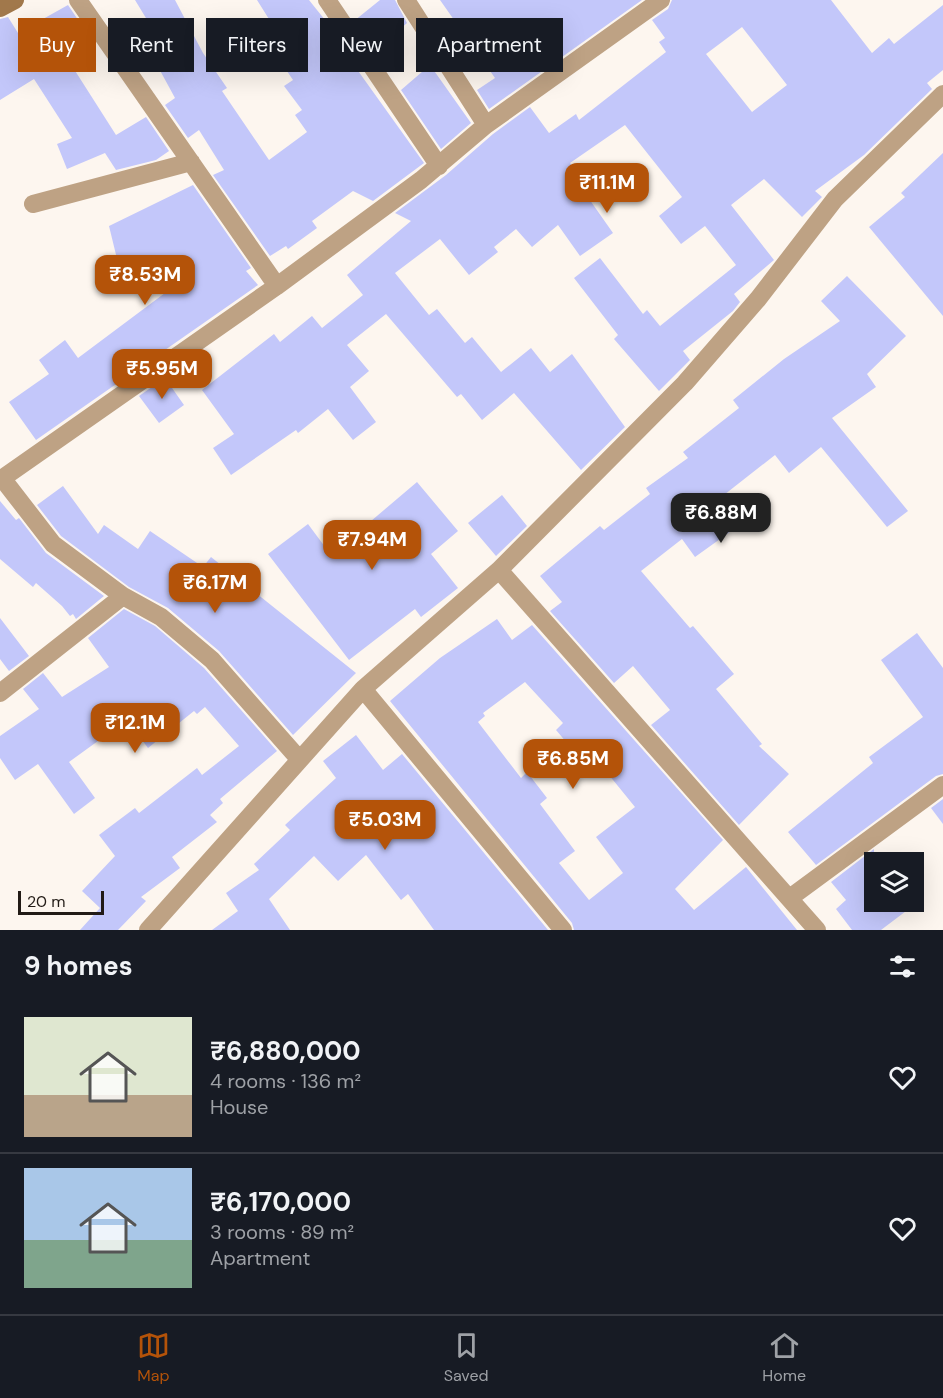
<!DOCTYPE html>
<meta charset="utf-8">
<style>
:root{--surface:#171b24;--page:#20242c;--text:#f1f3f6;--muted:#9ea1a6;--line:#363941;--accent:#b45309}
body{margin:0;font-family:"DM Sans",sans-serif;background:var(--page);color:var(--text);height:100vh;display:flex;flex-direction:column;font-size:22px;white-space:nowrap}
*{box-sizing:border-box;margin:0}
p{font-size:20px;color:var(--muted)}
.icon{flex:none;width:33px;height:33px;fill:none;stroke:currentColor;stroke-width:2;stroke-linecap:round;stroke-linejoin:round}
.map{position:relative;height:930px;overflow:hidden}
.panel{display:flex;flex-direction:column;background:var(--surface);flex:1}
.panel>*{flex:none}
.banner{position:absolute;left:18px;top:18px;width:600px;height:54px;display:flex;gap:12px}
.tools{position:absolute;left:864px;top:852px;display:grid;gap:12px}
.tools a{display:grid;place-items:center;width:60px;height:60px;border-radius:0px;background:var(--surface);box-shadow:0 6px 24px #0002;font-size:30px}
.scale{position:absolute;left:18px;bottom:15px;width:86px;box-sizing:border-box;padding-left:6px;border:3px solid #221b16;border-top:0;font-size:16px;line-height:21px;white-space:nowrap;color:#221b16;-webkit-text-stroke:4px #fdf6ef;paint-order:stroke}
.price{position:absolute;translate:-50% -51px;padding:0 14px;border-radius:12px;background:var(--accent);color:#fff;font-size:20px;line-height:39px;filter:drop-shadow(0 2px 3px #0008)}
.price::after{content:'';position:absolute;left:50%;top:36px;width:18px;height:14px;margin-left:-9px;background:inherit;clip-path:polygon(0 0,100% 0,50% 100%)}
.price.active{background:#222;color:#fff}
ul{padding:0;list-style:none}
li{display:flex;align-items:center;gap:18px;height:150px;padding:0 24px}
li+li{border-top:2px solid var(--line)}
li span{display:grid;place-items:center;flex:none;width:168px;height:120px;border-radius:0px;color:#555}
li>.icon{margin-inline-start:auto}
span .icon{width:72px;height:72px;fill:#fffc;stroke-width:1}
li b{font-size:26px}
h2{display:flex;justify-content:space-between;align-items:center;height:72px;padding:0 24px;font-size:26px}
.chip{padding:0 21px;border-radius:0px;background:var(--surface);box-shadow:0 6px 24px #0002;font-size:21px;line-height:54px}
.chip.active{background:var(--accent);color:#fff}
.dock{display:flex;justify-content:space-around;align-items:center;height:84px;border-top:2px solid var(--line);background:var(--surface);font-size:16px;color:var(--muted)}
.dock a{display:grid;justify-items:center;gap:3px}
.dock .active{color:var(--accent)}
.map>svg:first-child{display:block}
</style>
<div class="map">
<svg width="943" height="930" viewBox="0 0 943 930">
<rect width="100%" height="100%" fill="#fdf6ef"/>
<path fill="#c3c7fa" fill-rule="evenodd" d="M135 0H175L203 53 227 88 222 91 269 160 307 132 295 115 302 110 284 86 293 80 268 43 279 35 257 0H309L337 35 358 66 356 68 424 163 373 201 353 191 312 221 317 228 288 249 286 246 270 256 213 175 224 170 199 130 188 138 165 105 175 98 138 30 149 23Z
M380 0H395L407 23 375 51 354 21Z
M440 0H642L489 109 477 90 495 78Z
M672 0H831L872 53 889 38 894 44 943 5V70L927 83 932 89 864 155 815 191 822 197 802 217 764 179 731 205 774 260 734 294 740 302 733 311 683 351 690 360 659 391 614 339 618 335 574 278 600 258 643 314 647 310 660 326 736 265 705 226 681 244 659 216 682 197 625 125 570 163 591 193 587 196 613 233 580 256 558 225 532 247 516 229 494 247 498 252 469 275 440 239 395 273 429 315 437 309 465 343 472 337 501 372 531 348 550 372 572 354 625 427 581 470 514 393 482 420 461 394 457 397 386 314 347 345 369 371 350 387 376 422 353 440 328 409 298 433 296 430 231 475 213 448 234 434 202 390 274 334 280 342 312 316 322 328 363 295 347 275 411 221 395 213 446 175 493 134 530 107 549 133 576 114 579 120 666 52 659 42 665 38 652 20 668 9ZM742 27 787 85 752 112 706 54Z
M68 5 89 36 67 50 69 53 65 55 116 135 146 117 169 151 156 160 116 170 105 153 67 169 57 144 72 138 34 79 0 100V19L8 17 18 33Z
M430 65 471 123 441 149 401 90Z
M943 153V316L869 227 905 197 901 193Z
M193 185 251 268 246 271 258 285 36 440 9 402 49 374 39 360 65 340 78 358 173 287 152 258 119 267 109 226Z
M847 276 906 336 867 374 876 387 832 418 908 511 887 527 821 447 789 473 775 455 715 502 734 529 695 557 682 539 641 571 690 628 693 626 734 674 716 689 762 744 759 746 789 774 739 825 651 725 670 710 633 666 614 683 550 611 562 602 540 576 600 526 604 530 650 494 646 488 688 458 683 452 739 408 733 400 784 359 840 321 821 301Z
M165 378 184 405 159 423 139 396Z
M417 482 458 531 431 554 458 588 421 617 415 609 349 660 268 554 308 524 331 555Z
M63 486 98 534 104 525 138 549 150 531 203 567 211 557 356 673 293 735 219 651 168 608 129 587 61 536 37 505Z
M502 495 527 526 496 556 468 523Z
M0 501 16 520 19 518 46 553 104 596 76 619 73 614 70 616 62 606 36 583 33 587 0 559Z
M124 609 155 626 204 668 277 751 220 799 223 803 210 815 217 822 172 857 180 868 141 897 146 901 118 930H80L100 908 82 891 115 856 99 835 135 808 139 813 197 768 202 775 239 746 205 707 197 714 194 711 148 748 127 720 69 762 95 798 74 814 38 764 15 780 0 758V736L39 709 23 689 43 673 62 697 109 667 88 638Z
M0 618 29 656 9 671 0 659Z
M497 619 512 640 532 625 723 840 675 889 694 910 746 867 797 930H574L572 923 390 701 440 658ZM525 682 563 723 556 730 578 756 587 748 635 807 596 837 623 873 589 900 559 863 575 851 540 804 547 798 527 772 521 778 478 722 485 716 483 713Z
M917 633 943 668V774L936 776 816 865 788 832 873 763 869 757 923 717 881 660Z
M356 735 383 770 402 754 548 930H434L408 894 401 900 366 855 338 881 314 856 269 899 290 930H212L238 911 226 893 259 870 254 864 290 830 285 825 336 778 323 761Z
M943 799V824L931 808Z
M874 849V902H918L881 930H852L836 909 846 900 831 882Z"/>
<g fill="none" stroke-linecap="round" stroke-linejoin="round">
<path stroke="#bea284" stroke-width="18" d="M78 0 277 286
M327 0 439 166
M406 0 486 125
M33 204 191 162
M2 478 53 544 123 596 161 617 212 660 299 759
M0 480 277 286 421 180 486 125 661 0
M499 570 817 930
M363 689 563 930
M0 693 123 596
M791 897 943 785
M148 930 363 689 499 570 685 383 758 299 835 199 943 94"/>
<path stroke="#a1784b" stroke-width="18" d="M0 8 15 0"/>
</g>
</svg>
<div class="tools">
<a><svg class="icon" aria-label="layers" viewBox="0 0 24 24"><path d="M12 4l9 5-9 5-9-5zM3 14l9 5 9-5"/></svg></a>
</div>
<div class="scale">20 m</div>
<b class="price" style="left:607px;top:214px">₹11.1M</b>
<b class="price" style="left:145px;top:306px">₹8.53M</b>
<b class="price" style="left:162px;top:400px">₹5.95M</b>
<b class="price active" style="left:721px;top:544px">₹6.88M</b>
<b class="price" style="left:372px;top:571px">₹7.94M</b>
<b class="price" style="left:215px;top:614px">₹6.17M</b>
<b class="price" style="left:135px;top:754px">₹12.1M</b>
<b class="price" style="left:573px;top:790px">₹6.85M</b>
<b class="price" style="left:385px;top:851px">₹5.03M</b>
<div class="banner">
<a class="chip active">Buy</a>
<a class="chip">Rent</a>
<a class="chip">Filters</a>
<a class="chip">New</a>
<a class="chip">Apartment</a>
</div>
</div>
<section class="panel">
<h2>9 homes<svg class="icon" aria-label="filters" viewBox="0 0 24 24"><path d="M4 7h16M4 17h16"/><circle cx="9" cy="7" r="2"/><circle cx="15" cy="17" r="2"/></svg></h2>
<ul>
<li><span style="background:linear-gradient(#dfe7d0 65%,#b9a48a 0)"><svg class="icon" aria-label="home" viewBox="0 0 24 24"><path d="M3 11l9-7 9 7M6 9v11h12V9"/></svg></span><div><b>₹6,880,000</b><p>4 rooms · 136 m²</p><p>House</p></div><svg class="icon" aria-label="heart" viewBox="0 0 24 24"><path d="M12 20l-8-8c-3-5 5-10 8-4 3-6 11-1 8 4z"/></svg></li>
<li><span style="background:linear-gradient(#a9c7e8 60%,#7fa58c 0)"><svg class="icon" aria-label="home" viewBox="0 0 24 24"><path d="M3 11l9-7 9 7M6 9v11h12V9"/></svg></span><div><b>₹6,170,000</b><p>3 rooms · 89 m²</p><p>Apartment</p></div><svg class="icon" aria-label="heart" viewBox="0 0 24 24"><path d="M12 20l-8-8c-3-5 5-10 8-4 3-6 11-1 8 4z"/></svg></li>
</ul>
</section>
<nav class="dock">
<a class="active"><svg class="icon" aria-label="map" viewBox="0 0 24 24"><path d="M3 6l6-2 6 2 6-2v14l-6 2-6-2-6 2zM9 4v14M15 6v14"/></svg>Map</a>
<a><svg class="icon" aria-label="saved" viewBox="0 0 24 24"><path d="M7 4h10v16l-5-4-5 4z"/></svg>Saved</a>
<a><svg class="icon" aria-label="home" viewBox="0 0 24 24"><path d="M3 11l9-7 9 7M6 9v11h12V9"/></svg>Home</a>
</nav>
